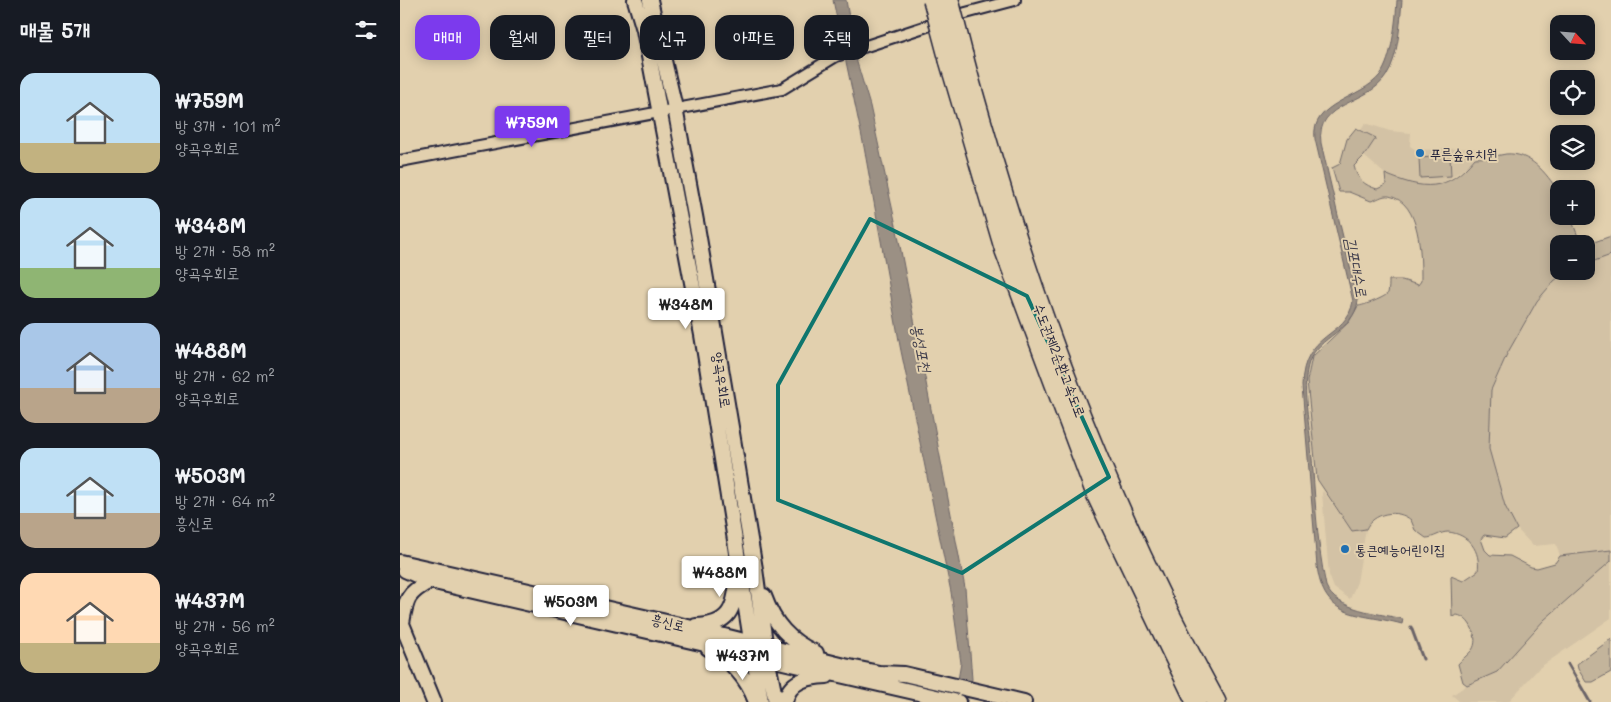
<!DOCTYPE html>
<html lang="ko">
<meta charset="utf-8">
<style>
:root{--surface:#171b24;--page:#242831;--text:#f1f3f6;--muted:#9ea1a6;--accent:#7c3aed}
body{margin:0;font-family:Mali,"Poor Story",sans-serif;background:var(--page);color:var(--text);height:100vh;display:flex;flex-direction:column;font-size:19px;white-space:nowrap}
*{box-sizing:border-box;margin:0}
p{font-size:16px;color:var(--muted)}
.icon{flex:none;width:28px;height:28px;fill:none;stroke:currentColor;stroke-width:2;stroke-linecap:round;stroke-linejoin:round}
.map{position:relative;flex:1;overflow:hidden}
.drawer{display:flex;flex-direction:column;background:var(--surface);width:400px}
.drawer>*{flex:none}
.guide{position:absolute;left:15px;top:15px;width:475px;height:45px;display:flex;gap:10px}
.needle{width:32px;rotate:116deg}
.tools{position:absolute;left:1150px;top:15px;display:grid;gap:10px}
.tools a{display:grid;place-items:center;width:45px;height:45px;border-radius:10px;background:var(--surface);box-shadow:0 2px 12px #0003;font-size:25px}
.price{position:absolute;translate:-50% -42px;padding:0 11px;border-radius:5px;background:#fff;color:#222;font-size:16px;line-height:32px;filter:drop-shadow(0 1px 2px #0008)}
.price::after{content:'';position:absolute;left:50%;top:30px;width:15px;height:11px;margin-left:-8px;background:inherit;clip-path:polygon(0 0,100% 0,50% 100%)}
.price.active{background:var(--accent);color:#fff}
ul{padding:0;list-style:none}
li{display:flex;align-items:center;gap:15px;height:125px;padding:0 20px}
li span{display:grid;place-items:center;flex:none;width:140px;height:100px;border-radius:15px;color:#555}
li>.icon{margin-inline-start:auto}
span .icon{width:60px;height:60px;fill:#fffc;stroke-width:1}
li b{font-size:21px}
h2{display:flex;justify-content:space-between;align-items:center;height:60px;padding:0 20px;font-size:21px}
.tag{padding:0 18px;border-radius:15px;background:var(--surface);box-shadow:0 2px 12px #0003;font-size:18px;line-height:45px}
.tag.active{background:var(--accent);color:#fff}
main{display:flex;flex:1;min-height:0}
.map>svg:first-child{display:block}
</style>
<main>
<section class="drawer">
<h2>매물 5개<svg class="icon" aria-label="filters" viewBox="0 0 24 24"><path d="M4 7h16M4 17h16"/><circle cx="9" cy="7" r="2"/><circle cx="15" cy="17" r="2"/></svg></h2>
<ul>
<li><span style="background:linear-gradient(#bfe0f5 70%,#c2b280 0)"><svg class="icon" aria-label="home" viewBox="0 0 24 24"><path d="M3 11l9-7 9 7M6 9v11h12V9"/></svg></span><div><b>₩759M</b><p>방 3개 · 101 m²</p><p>양곡우회로</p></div></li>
<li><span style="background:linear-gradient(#bfe0f5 70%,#8fb573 0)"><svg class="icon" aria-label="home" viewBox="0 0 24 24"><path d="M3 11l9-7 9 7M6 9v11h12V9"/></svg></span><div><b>₩348M</b><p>방 2개 · 58 m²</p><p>양곡우회로</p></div></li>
<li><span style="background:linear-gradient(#a9c7e8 65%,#b9a48a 0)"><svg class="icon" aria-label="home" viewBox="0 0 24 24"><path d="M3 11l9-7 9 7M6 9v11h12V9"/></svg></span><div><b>₩488M</b><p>방 2개 · 62 m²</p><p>양곡우회로</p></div></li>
<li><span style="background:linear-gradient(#bfe0f5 65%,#b9a48a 0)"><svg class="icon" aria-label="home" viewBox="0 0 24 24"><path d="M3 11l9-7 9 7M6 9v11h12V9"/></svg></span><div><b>₩503M</b><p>방 2개 · 64 m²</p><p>흥신로</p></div></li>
<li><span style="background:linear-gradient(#ffd9b3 70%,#c2b280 0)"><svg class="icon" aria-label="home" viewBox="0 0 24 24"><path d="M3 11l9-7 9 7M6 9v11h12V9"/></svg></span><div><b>₩437M</b><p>방 2개 · 56 m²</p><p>양곡우회로</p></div></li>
</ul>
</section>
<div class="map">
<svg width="1211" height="702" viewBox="0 0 1211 702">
<rect width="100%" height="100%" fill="#e2d0ae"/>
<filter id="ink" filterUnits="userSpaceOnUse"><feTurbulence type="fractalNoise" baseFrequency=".02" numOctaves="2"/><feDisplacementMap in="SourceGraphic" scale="10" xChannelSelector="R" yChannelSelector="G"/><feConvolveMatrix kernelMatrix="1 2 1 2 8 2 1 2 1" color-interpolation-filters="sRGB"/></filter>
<g filter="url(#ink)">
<path fill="#d3c2a5" d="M965 123 990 131 1011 133 1010 146 1016 150 1074 148 1075 158 1068 166 1040 185 1030 187 1006 183 985 174 964 156 976 138 961 129Z
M1211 255V550L1160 556 1156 544 1133 546 1117 529 1105 506 1089 449 1091 390 1107 354 1137 301 1154 281 1167 271H1186V264Z
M923 491 952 530 966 529 957 582 950 599 934 588 929 575 922 493Z
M1211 561V618L1139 668 1108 702H1060L1052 695 1067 685 1097 672 1144 620Z"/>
<path fill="#c3b49b" stroke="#726b6b" d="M956 128 976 138 964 156 954 166C957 179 964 185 977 189L986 185 985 174C1023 190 1047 193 1075 158 1086 158 1095 156 1106 154 1130 152 1146 173 1158 191L1159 216H1170L1181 244H1159V271H1167L1154 281 1137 301 1107 354 1091 390 1089 449 1105 506 1117 529 1105 538 1084 535 1081 539 1085 550 1090 555 1110 556 1131 567 1137 568 1155 563 1160 556 1211 550V561L1144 620 1097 672 1067 685 1063 682 1058 664C1062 659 1068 655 1072 650 1080 639 1070 617 1057 615L1052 617 1051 576 1063 581 1078 571C1081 551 1069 534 1048 532 1040 532 1034 538 1026 538L1015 530 1011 520C997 508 973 513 966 529L952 531 917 479 907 381 912 357 949 322 958 306C963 306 986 297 988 293 989 289 989 284 989 280H1002L1018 285 1021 281C1021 255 1021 202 989 196 982 195 977 200 971 201L949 192H939L932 168 940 164 947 139Z
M1050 156 1051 176 1020 178 1019 158Z
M1211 236V255L1186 264V245Z
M1211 639V672L1193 682H1186L1178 669 1177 664Z"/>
<path fill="#9b9084" stroke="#6b6467" d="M433 0H446L456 59 470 106 497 230 565 588 572 679 567 702H554L561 663 551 592 500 346 464 147Z
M997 0H1002C1000 23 999 56 986 76 968 105 915 101 921 143L958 301C954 331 918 336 909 362 901 387 909 420 911 446 915 492 916 540 926 586 936 611 980 613 1003 619L1002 624C958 612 924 621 917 566L902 386C903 330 947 339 953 301L915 139C910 102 961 99 980 75 992 59 996 20 997 0Z"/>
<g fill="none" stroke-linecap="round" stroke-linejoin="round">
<path stroke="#6b6467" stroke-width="3" d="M1011 627 1023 659
M1168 664 1190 702"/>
<defs>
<path id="street" d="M562 14 615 0
M0 161 382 89 436 56 527 26"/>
<path id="secondary" d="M235 0 244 30 302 335 361 702
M250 0 275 108 298 232 355 569 367 658 376 702
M0 562 284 626 445 666 479 673 504 674 624 702
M5 570 30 581 558 702
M364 596C374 624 389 641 416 653
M0 619 34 702
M2 623C6 599 7 593 30 581
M296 626C329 625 335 609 337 580
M308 648C331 660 347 677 356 702
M385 702C389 680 408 677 427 676"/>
<path id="highway" d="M563 55C572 91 583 127 594 164 649 350 722 532 816 702
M549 60 605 251 696 494 796 702"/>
</defs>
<use href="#street" stroke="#22223b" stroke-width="14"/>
<use href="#secondary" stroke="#22223b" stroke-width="18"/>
<use href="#highway" stroke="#22223b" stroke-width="22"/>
<use href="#street" stroke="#e2d0ae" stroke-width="10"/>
<use href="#secondary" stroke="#e2d0ae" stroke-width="14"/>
<use href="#highway" stroke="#e2d0ae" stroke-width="19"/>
<defs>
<path id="highway-bridge" d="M533 0 549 60
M549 0 563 55"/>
</defs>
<use href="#highway-bridge" stroke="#22223b" stroke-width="22" stroke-linecap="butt"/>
<use href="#highway-bridge" stroke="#e2d0ae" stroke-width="19"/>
</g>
</g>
<path fill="none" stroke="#0f766e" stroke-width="4" stroke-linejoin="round" d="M470 219 627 296 709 477 562 573 378 500V385Z"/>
<g fill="#1f6fb2" stroke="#e2d0ae" stroke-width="2">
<circle cx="1020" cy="153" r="5"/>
<circle cx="945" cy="549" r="5"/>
</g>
<g text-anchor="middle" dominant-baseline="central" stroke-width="4" stroke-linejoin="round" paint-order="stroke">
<g font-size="14" fill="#22223b" stroke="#e2d0ae" text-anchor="start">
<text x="1030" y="153">푸른숲유치원</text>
<text x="955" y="549">통큰예능어린이집</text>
</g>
<g font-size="14" fill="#22223b" stroke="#e2d0ae">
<text transform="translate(660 360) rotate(69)">수도권제2순환고속도로</text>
<text transform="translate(322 380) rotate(81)">양곡우회로</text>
<text transform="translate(268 622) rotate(13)">흥신로</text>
</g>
<g font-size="15" font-style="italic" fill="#403e4d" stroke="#e2d0ae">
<text transform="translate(957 267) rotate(79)">김포대수로</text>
<text transform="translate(522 348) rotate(79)">봉성포천</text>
</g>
</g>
</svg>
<div class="tools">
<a><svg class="needle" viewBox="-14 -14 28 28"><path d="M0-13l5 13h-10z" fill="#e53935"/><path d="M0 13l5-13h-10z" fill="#9ea1a6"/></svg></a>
<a><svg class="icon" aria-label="locate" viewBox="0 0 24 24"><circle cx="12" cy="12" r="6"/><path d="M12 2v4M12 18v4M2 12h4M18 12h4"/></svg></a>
<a><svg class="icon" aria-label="layers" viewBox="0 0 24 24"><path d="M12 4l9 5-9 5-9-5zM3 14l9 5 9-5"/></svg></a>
<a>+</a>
<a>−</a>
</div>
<b class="price active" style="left:132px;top:148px">₩759M</b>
<b class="price" style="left:286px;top:330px">₩348M</b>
<b class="price" style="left:320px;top:598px">₩488M</b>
<b class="price" style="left:171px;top:627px">₩503M</b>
<b class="price" style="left:343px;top:681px">₩437M</b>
<div class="guide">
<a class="tag active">매매</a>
<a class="tag">월세</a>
<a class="tag">필터</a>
<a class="tag">신규</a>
<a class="tag">아파트</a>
<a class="tag">주택</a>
</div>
</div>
</main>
